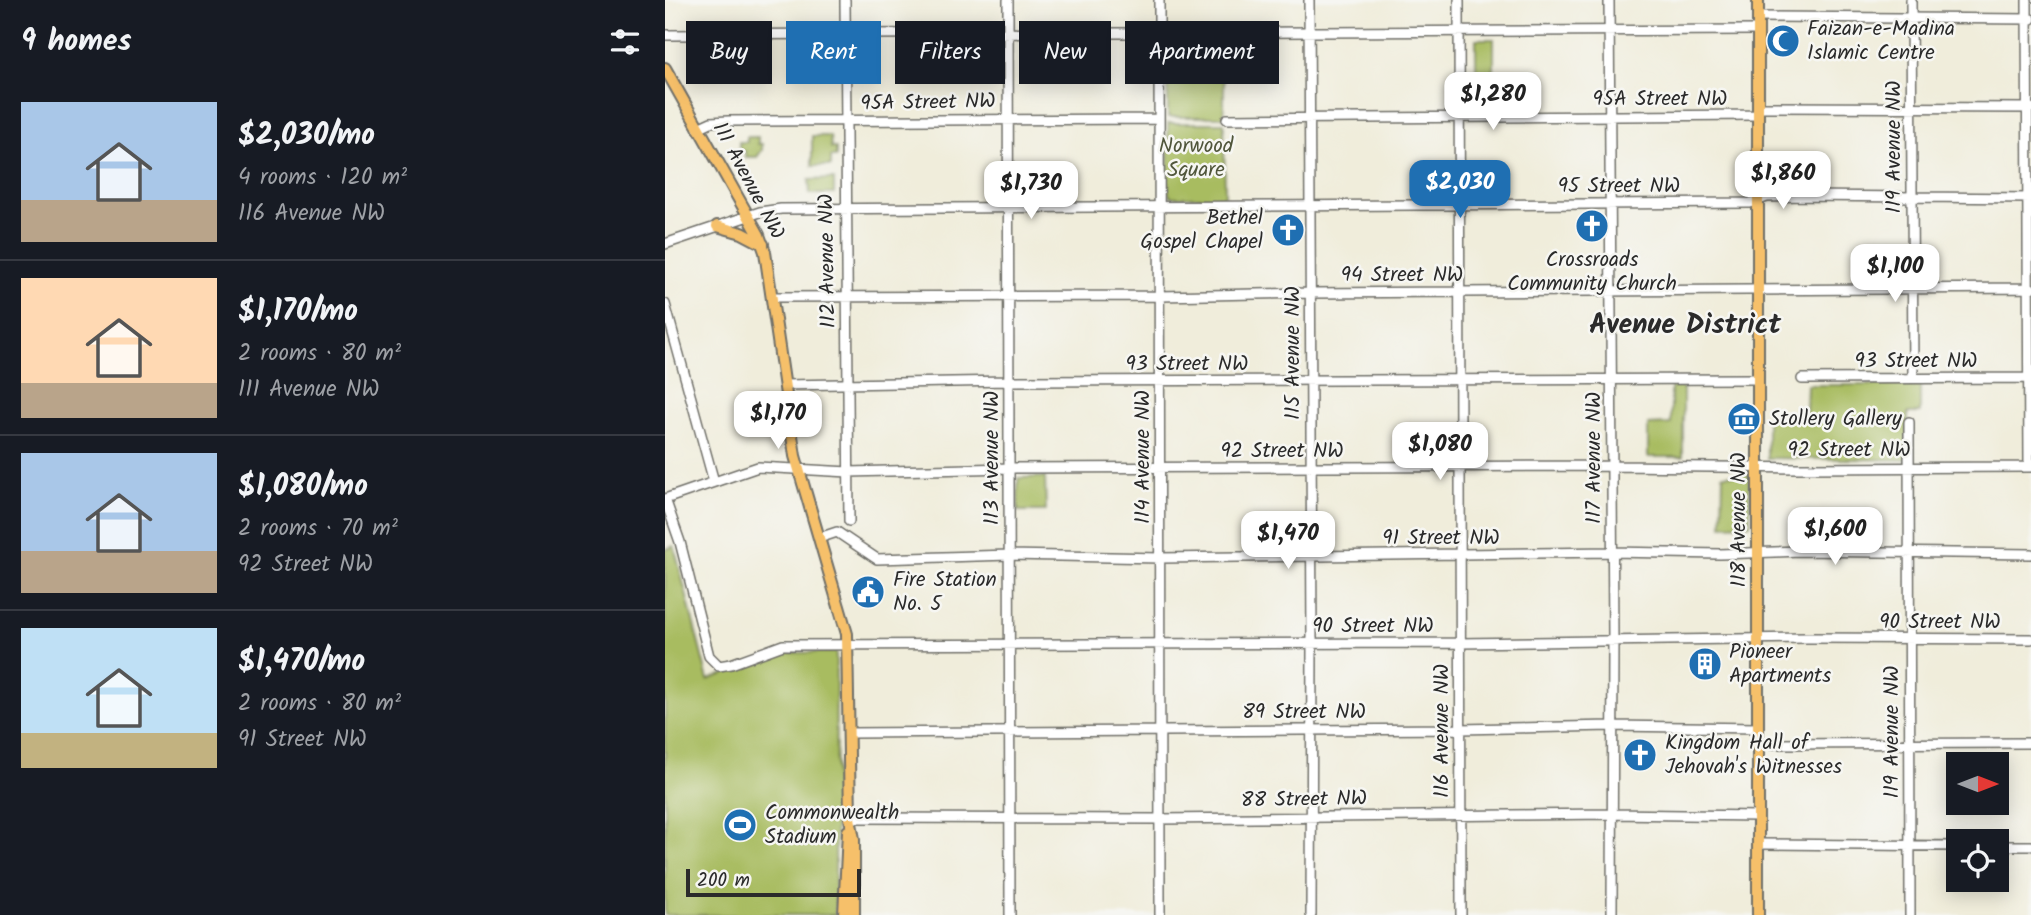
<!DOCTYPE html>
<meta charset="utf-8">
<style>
:root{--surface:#171b24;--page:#20242c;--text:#f1f3f6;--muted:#9ea1a6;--line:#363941;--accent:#1f6fb2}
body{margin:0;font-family:Kalam,sans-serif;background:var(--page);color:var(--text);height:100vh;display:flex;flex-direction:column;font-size:26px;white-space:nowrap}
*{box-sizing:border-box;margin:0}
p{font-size:23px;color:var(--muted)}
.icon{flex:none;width:38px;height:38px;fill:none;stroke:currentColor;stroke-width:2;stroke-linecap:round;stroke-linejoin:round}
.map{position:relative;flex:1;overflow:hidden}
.panel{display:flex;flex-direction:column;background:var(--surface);width:665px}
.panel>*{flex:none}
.hud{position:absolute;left:21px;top:21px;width:665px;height:63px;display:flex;gap:14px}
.needle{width:46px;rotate:90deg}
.tools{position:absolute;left:1281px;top:752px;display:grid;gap:14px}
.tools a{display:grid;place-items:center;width:63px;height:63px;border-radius:0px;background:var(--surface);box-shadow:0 4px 18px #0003;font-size:35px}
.scale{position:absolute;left:21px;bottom:18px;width:175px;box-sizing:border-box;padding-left:7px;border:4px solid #2b2b2b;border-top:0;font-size:19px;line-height:24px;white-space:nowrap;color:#2b2b2b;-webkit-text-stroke:5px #f6f6f2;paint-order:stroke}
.price{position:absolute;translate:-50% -60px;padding:0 16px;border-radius:14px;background:#fff;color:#222;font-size:23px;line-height:46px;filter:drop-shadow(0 2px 4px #0008)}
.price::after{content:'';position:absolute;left:50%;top:42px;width:21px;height:16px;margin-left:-10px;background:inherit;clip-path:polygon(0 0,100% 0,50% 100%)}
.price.active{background:var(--accent);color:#fff}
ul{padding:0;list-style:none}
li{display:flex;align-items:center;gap:21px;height:175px;padding:0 21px}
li+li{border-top:2px solid var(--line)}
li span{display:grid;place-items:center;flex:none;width:196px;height:140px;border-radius:0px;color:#555}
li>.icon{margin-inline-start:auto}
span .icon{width:84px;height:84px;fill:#fffc;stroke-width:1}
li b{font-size:30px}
h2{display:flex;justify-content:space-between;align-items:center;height:84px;padding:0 21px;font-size:30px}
.pill{padding:0 24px;border-radius:0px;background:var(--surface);box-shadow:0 4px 18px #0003;font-size:24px;line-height:63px}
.pill.active{background:var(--accent);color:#fff}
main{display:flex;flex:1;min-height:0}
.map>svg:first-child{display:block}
</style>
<main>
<section class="panel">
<h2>9 homes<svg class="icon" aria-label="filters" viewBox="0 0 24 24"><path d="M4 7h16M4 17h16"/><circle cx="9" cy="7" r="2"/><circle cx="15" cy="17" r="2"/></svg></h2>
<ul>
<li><span style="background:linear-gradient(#a9c7e8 70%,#b9a48a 0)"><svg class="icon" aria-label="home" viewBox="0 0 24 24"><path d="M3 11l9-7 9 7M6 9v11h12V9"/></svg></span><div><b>$2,030/mo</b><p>4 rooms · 120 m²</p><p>116 Avenue NW</p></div></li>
<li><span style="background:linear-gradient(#ffd9b3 75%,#b9a48a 0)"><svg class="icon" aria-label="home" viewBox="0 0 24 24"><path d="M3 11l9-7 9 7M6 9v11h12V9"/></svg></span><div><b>$1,170/mo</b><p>2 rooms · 80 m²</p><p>111 Avenue NW</p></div></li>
<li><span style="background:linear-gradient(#a9c7e8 70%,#b9a48a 0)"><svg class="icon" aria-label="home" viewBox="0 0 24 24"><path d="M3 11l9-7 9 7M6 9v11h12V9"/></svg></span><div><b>$1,080/mo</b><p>2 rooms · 70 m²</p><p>92 Street NW</p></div></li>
<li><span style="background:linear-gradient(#bfe0f5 75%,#c2b280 0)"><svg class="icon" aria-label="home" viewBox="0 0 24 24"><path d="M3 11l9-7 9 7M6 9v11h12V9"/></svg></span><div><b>$1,470/mo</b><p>2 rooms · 80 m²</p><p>91 Street NW</p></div></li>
</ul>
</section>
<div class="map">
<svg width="1366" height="915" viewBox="0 0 1366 915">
<rect width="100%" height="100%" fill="#f6f6f2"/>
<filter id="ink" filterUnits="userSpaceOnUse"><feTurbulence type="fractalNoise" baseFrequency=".0143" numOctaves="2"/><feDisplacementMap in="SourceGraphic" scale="14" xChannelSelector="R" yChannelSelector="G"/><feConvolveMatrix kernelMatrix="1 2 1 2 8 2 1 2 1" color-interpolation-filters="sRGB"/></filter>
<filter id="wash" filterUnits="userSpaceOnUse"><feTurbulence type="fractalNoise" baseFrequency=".00686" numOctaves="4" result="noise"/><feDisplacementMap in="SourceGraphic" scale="28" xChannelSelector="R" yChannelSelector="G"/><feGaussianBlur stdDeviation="1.57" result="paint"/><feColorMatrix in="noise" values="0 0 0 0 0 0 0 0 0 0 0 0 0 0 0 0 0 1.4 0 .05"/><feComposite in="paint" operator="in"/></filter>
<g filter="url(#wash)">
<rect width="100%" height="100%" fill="#f0eddb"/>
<path fill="#a8bc60" stroke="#6a7446" stroke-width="2" d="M811 39H829V71H811Z
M503 79H559V117H503Z
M503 123H559L560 197H507L503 193Z
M147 136H165L166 148H171V157H166V166H147Z
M82 137H93V144H97V150L92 157H80V151L74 150V142H82Z
M169 179V194H145L144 180Z
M1142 385H1255V413H1243L1242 460 1102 458V418H1125L1141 412Z
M1006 387H1018V457H983V425L1006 424Z
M1084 474 1085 524 1057 525 1058 475Z
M380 477 381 511H353V478Z
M9 546 43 680 118 653 171 652 170 915H0V550Z"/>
</g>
<g filter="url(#ink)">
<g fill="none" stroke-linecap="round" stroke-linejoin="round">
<defs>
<path id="minor" d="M180 0 184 521
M343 0 345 915
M494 0 495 915
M644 0 647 644 646 915
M794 0 796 915
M944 0 948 640 947 915
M1246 0 1248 378
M1362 0 1364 467
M1093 17 1366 19
M0 35 1093 30
M1093 107 1366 108
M562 119 1093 115
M33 128 46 122 63 121 494 119
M0 244 95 212 116 209 1085 203 1102 197 1136 196 1366 198
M107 297 495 296 645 293 1366 288
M0 304 49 482
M1137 379 1366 378
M120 385 344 381 1093 379
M1244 422 1245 915
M0 499 15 542 44 656 54 666 66 664 118 645 795 643 1143 638 1366 639
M0 499 93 467 184 472 344 468 947 466 1135 468 1366 467
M154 538 172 532 212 559 345 555 495 558 947 552 1055 554 1135 551 1366 554
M185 733 795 729 947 726 1093 728
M1093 744 1366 743
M185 818 495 819 946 814 1093 816
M1093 844 1293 846
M1332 846H1366"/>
<path id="major" d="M1093 0V915
M0 68 94 235 100 252 130 456 182 634 185 818 189 839V915
M52 226 77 233 98 244
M179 915 183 831"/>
</defs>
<use href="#minor" stroke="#706f69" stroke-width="12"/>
<use href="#major" stroke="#706f69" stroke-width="14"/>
<use href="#minor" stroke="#fff" stroke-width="9"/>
<use href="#major" stroke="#f6c06b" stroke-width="10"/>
</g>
</g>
<defs>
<symbol id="mosque-disc" viewBox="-11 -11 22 22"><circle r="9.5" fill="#1f6fb2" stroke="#f6f6f2"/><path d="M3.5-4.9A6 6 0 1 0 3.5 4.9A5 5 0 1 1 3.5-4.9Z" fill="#fff"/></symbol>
<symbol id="church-disc" viewBox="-11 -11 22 22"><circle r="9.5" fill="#1f6fb2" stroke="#f6f6f2"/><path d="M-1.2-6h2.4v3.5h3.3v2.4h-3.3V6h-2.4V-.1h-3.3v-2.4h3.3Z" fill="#fff"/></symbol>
<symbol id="museum-disc" viewBox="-11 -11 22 22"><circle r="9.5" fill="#1f6fb2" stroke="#f6f6f2"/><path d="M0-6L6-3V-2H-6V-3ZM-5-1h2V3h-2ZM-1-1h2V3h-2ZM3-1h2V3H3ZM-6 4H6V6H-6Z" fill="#fff"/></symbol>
<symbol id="civic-disc" viewBox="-11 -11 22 22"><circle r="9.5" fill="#1f6fb2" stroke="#f6f6f2"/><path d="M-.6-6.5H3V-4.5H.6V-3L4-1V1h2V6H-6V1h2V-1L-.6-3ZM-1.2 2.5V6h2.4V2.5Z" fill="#fff"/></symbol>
<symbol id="building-disc" viewBox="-11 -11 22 22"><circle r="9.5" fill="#1f6fb2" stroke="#f6f6f2"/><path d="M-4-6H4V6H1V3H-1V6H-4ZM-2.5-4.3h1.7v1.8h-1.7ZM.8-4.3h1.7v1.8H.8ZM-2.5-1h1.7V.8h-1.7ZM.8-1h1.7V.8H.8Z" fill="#fff"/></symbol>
<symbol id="stadium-disc" viewBox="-11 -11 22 22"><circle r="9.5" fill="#1f6fb2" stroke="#f6f6f2"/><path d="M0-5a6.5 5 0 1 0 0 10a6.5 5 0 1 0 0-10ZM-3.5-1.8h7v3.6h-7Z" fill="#fff"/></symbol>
</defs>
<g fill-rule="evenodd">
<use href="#mosque-disc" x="1099" y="22" width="38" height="38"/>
<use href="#church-disc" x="908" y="207" width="38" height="38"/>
<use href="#church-disc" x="604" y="211" width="38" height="38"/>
<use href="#museum-disc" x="1060" y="400" width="38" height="38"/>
<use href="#civic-disc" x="184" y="573" width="38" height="38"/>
<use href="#building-disc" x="1021" y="645" width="38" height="38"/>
<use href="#church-disc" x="956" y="736" width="38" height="38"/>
<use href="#stadium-disc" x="56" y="806" width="38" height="38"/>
</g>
<g text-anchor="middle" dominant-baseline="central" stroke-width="5" stroke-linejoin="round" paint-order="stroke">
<g font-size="21" fill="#2b2b2b" stroke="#f6f6f2" text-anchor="start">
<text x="1142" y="29">Faizan-e-Madina<tspan x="1142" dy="24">Islamic Centre</tspan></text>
<text x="598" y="218" text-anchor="end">Bethel<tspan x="598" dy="24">Gospel Chapel</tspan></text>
<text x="927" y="260" text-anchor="middle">Crossroads<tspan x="927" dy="24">Community Church</tspan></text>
<text x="1104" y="419">Stollery Gallery</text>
<text x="228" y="580">Fire Station<tspan x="228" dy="24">No. 5</tspan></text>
<text x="1064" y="652">Pioneer<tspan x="1064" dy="24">Apartments</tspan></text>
<text x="1000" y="743">Kingdom Hall of<tspan x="1000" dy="24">Jehovah's Witnesses</tspan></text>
<text x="100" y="813">Commonwealth<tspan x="100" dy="24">Stadium</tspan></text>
</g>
<g font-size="21" fill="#2b2b2b" stroke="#f6f6f2">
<text x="995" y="99">95A Street NW</text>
<text transform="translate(263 103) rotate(-1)">95A Street NW</text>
<text transform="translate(1229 147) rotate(-90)">119 Avenue NW</text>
<text transform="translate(83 181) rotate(62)">111 Avenue NW</text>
<text x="954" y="186">95 Street NW</text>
<text transform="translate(163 261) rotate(-91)">112 Avenue NW</text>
<text x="737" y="275">94 Street NW</text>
<text transform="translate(628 353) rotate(-90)">115 Avenue NW</text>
<text x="1251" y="361">93 Street NW</text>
<text x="522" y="364">93 Street NW</text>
<text x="1184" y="450">92 Street NW</text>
<text x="617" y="451">92 Street NW</text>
<text transform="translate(478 457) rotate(-90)">114 Avenue NW</text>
<text transform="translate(327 458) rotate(-90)">113 Avenue NW</text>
<text transform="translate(929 458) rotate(-90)">117 Avenue NW</text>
<text transform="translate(1074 520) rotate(-90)">118 Avenue NW</text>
<text x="776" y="538">91 Street NW</text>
<text x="1275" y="622">90 Street NW</text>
<text x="708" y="626">90 Street NW</text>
<text x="639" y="712">89 Street NW</text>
<text transform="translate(777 731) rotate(-90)">116 Avenue NW</text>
<text transform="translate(1227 732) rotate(-90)">119 Avenue NW</text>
<text transform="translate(639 800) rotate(-1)">88 Street NW</text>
</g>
<g font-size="21" fill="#50563b" stroke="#f6f6f2">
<text x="531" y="146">Norwood<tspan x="531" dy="24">Square</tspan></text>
</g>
<g font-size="28" font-weight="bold" fill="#2b2b2b" stroke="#f6f6f2">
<text x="1020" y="325">Avenue District</text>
</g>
</g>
</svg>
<div class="tools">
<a><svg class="needle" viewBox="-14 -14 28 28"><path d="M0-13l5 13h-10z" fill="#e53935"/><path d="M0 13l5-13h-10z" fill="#9ea1a6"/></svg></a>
<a><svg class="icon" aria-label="locate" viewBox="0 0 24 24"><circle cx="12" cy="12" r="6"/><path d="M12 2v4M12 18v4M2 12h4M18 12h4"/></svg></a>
</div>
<div class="scale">200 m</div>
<b class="price" style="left:828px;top:132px">$1,280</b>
<b class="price" style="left:1118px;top:211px">$1,860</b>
<b class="price active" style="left:795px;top:220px">$2,030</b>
<b class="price" style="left:366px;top:221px">$1,730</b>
<b class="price" style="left:1230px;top:304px">$1,100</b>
<b class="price" style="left:113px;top:451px">$1,170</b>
<b class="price" style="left:775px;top:482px">$1,080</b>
<b class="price" style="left:1170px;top:567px">$1,600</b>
<b class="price" style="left:623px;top:571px">$1,470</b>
<div class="hud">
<a class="pill">Buy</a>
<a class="pill active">Rent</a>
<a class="pill">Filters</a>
<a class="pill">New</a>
<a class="pill">Apartment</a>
</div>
</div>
</main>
